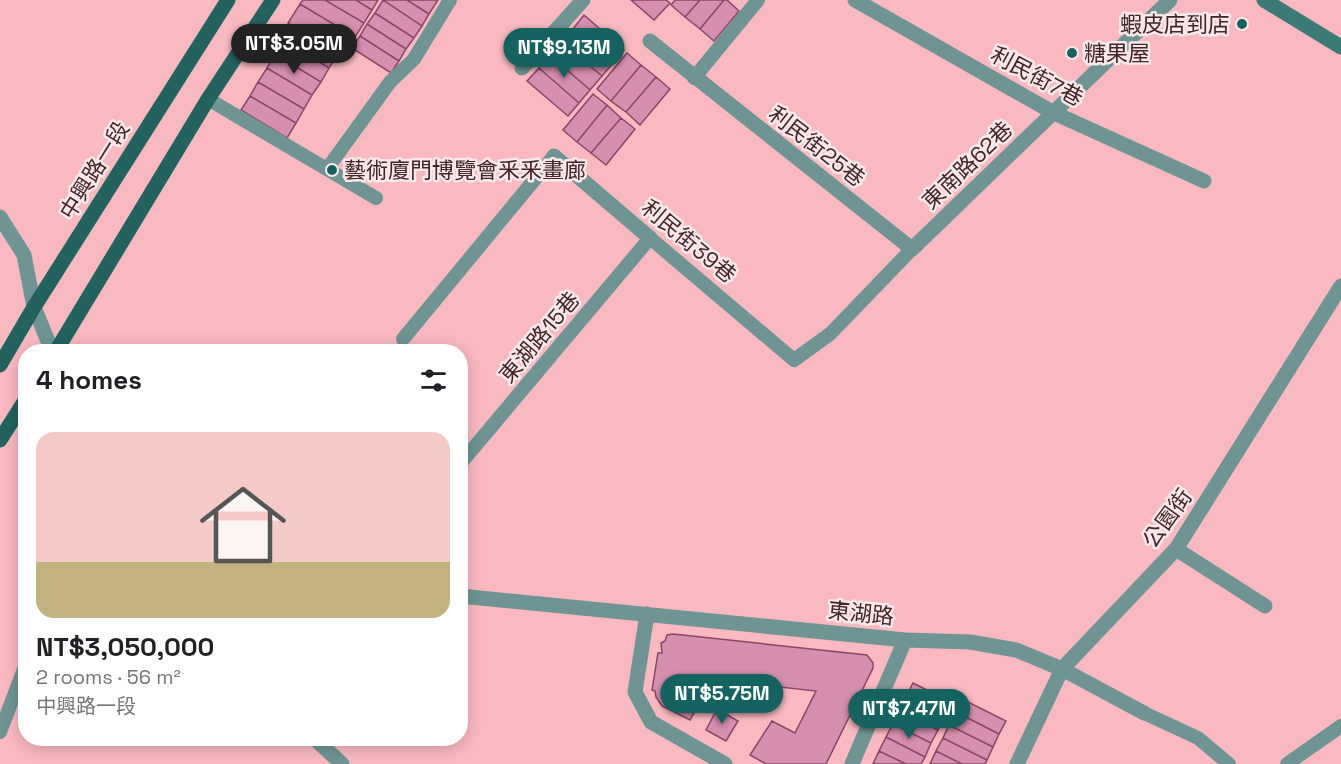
<!DOCTYPE html>
<meta charset="utf-8">
<style>
:root{--surface:#fff;--page:#f2f2f2;--text:#202124;--muted:#757577;--accent:#146360}
body{margin:0;font-family:"Space Grotesk","Noto Sans TC",sans-serif;background:var(--page);color:var(--text);height:100vh;display:flex;flex-direction:column;font-size:22px;white-space:nowrap}
*{box-sizing:border-box;margin:0}
p{font-size:20px;color:var(--muted)}
.icon{flex:none;width:33px;height:33px;fill:none;stroke:currentColor;stroke-width:2;stroke-linecap:round;stroke-linejoin:round}
.map{position:relative;flex:1;overflow:hidden}
.side{position:absolute;left:18px;top:344px;width:450px;height:402px;display:flex;flex-direction:column;background:var(--surface);border-radius:24px;box-shadow:0 3px 15px #0003}
.side>*{flex:none}
.price{position:absolute;translate:-50% -51px;padding:0 14px;border-radius:21px;background:var(--accent);color:#fff;font-size:20px;line-height:39px;filter:drop-shadow(0 2px 3px #0008)}
.price::after{content:'';position:absolute;left:50%;top:36px;width:18px;height:14px;margin-left:-9px;background:inherit;clip-path:polygon(0 0,100% 0,50% 100%)}
.price.active{background:#222;color:#fff}
ul{padding:0;list-style:none}
li{display:grid;align-content:center;gap:12px;height:318px;padding:0 18px}
li span{display:grid;place-items:center;height:186px;border-radius:18px;color:#555}
li>.icon{margin-inline-start:auto}
span .icon{width:108px;height:108px;fill:#fffc;stroke-width:1}
li b{font-size:26px}
h2{display:flex;justify-content:space-between;align-items:center;height:72px;padding:0 18px;font-size:26px}
.map>svg:first-child{display:block}
</style>
<div class="map">
<svg width="1341" height="764" viewBox="0 0 1341 764">
<rect width="100%" height="100%" fill="#fab9c0"/>
<path fill="#d78fb0" stroke="#884766" stroke-width="1.5" d="M303 0H325L364 23 355 37 300 4Z
M325 0H356L372 10 364 23Z
M356 0H378L372 10Z
M383 0 422 26 414 38 375 13Z
M383 0H407L429 14 422 26Z
M407 0H438L429 14Z
M631 0H666L670 3 654 20Z
M675 0H700L685 17 671 5Z
M700 0H724L700 29 685 17Z
M724 0H727L739 11 714 41 700 29Z
M300 4 350 34 338 54 288 23Z
M375 13 414 38 406 49 367 24Z
M584 15 624 50 613 63 573 29Z
M367 24 406 49 399 61 360 36Z
M293 26 338 54 329 68 284 40Z
M573 29 613 63 602 76 561 42Z
M360 36 399 61 391 73 352 48Z
M284 40 329 68 321 82 275 54Z
M561 42 602 76 590 90 550 55Z
M627 53 641 65 611 101 597 89Z
M275 54 321 82 312 95 267 68Z
M550 55 590 90 579 103 539 68Z
M641 65 656 77 626 112 611 101Z
M267 68 312 95 304 109 258 82Z
M539 68 579 103 568 116 527 81Z
M656 77 670 89 640 125 626 112Z
M258 82 304 109 296 123 250 96Z
M593 94 607 105 577 142 563 130Z
M250 96 296 123 287 138 241 110Z
M607 105 621 118 591 153 577 142Z
M621 118 635 129 606 165 591 153Z
M673 634 867 655 873 663V668L826 764H766L750 755 772 721 795 733 816 691 692 677 686 685 703 696 690 720 662 706 656 697 655 691 652 690 658 653H662L661 643 665 641 667 635Z
M913 683 951 702 945 716 906 697Z
M906 697 945 716 938 730 899 710Z
M962 699 1006 721 999 734 956 712Z
M717 709 738 721 726 741 706 730Z
M899 710 938 730 931 743 893 724Z
M956 712 999 734 993 747 949 725Z
M893 724 931 743 925 757 886 737Z
M949 725 993 747 987 760 943 738Z
M886 737 925 757 921 764H906L879 751Z
M943 738 987 760 985 764H962L936 751Z
M879 751 906 764H873Z
M936 751 962 764H930Z"/>
<g fill="none" stroke-linecap="round" stroke-linejoin="round">
<path stroke="#6e9593" stroke-width="14" d="M694 78 758 0
M208 99 376 198
M327 169 390 82 414 59 450 0
M403 339 554 156
M460 464 650 238 794 360 830 334 912 249
M1144 713 1198 738 1229 764
M0 732 26 664
M1287 764 1341 726"/>
<path stroke="#6e9593" stroke-width="15" d="M855 0 1054 113 1204 181
M650 41 912 249 1170 0
M522 68 583 0
M554 156 650 238
M0 217 24 255 34 307 52 351
M1176 549 1265 606
M460 596 905 640 970 642 1016 650 1062 669 1144 713
M647 614 635 692 651 722 725 764
M314 738 342 764
M852 764 905 640
M1017 764 1062 669 1176 549 1341 286"/>
<path stroke="#3b7a77" stroke-width="15" d="M1264 0 1341 47"/>
<path stroke="#226360" stroke-width="15" d="M56 351 208 99 273 0
M0 365 34 307 228 0
M0 440 26 399"/>
</g>
<g fill="#146360" stroke="#fae9ea" stroke-width="2">
<circle cx="1242" cy="24" r="6"/>
<circle cx="1072" cy="53" r="6"/>
<circle cx="332" cy="170" r="6"/>
</g>
<g text-anchor="middle" dominant-baseline="central" stroke-width="5" stroke-linejoin="round" paint-order="stroke">
<g font-size="22" fill="#432428" stroke="#fae9ea" text-anchor="start">
<text x="1230" y="24" text-anchor="end">蝦皮店到店</text>
<text x="1084" y="53">糖果屋</text>
<text x="344" y="170">藝術廈門博覽會釆釆畫廊</text>
</g>
<g font-size="22" fill="#432428" stroke="#fae9ea">
<text transform="translate(1037 76) rotate(28)">利民街7巷</text>
<text transform="translate(817 146) rotate(38)">利民街25巷</text>
<text transform="translate(967 165) rotate(-44)">東南路62巷</text>
<text transform="translate(94 170) rotate(-58)">中興路一段</text>
<text transform="translate(689 241) rotate(40)">利民街39巷</text>
<text transform="translate(539 337) rotate(-50)">東湖路15巷</text>
<text transform="translate(1167 518) rotate(-54)">公園街</text>
<text transform="translate(861 613) rotate(6)">東湖路</text>
</g>
</g>
</svg>
<b class="price active" style="left:294px;top:75px">NT$3.05M</b>
<b class="price" style="left:564px;top:79px">NT$9.13M</b>
<b class="price" style="left:722px;top:725px">NT$5.75M</b>
<b class="price" style="left:909px;top:740px">NT$7.47M</b>
<section class="side">
<h2>4 homes<svg class="icon" aria-label="filters" viewBox="0 0 24 24"><path d="M4 7h16M4 17h16"/><circle cx="9" cy="7" r="2"/><circle cx="15" cy="17" r="2"/></svg></h2>
<ul>
<li><span style="background:linear-gradient(#f6c9c9 70%,#c2b280 0)"><svg class="icon" aria-label="home" viewBox="0 0 24 24"><path d="M3 11l9-7 9 7M6 9v11h12V9"/></svg></span><div><b>NT$3,050,000</b><p>2 rooms · 56 m²</p><p>中興路一段</p></div></li>
</ul>
</section>
</div>
